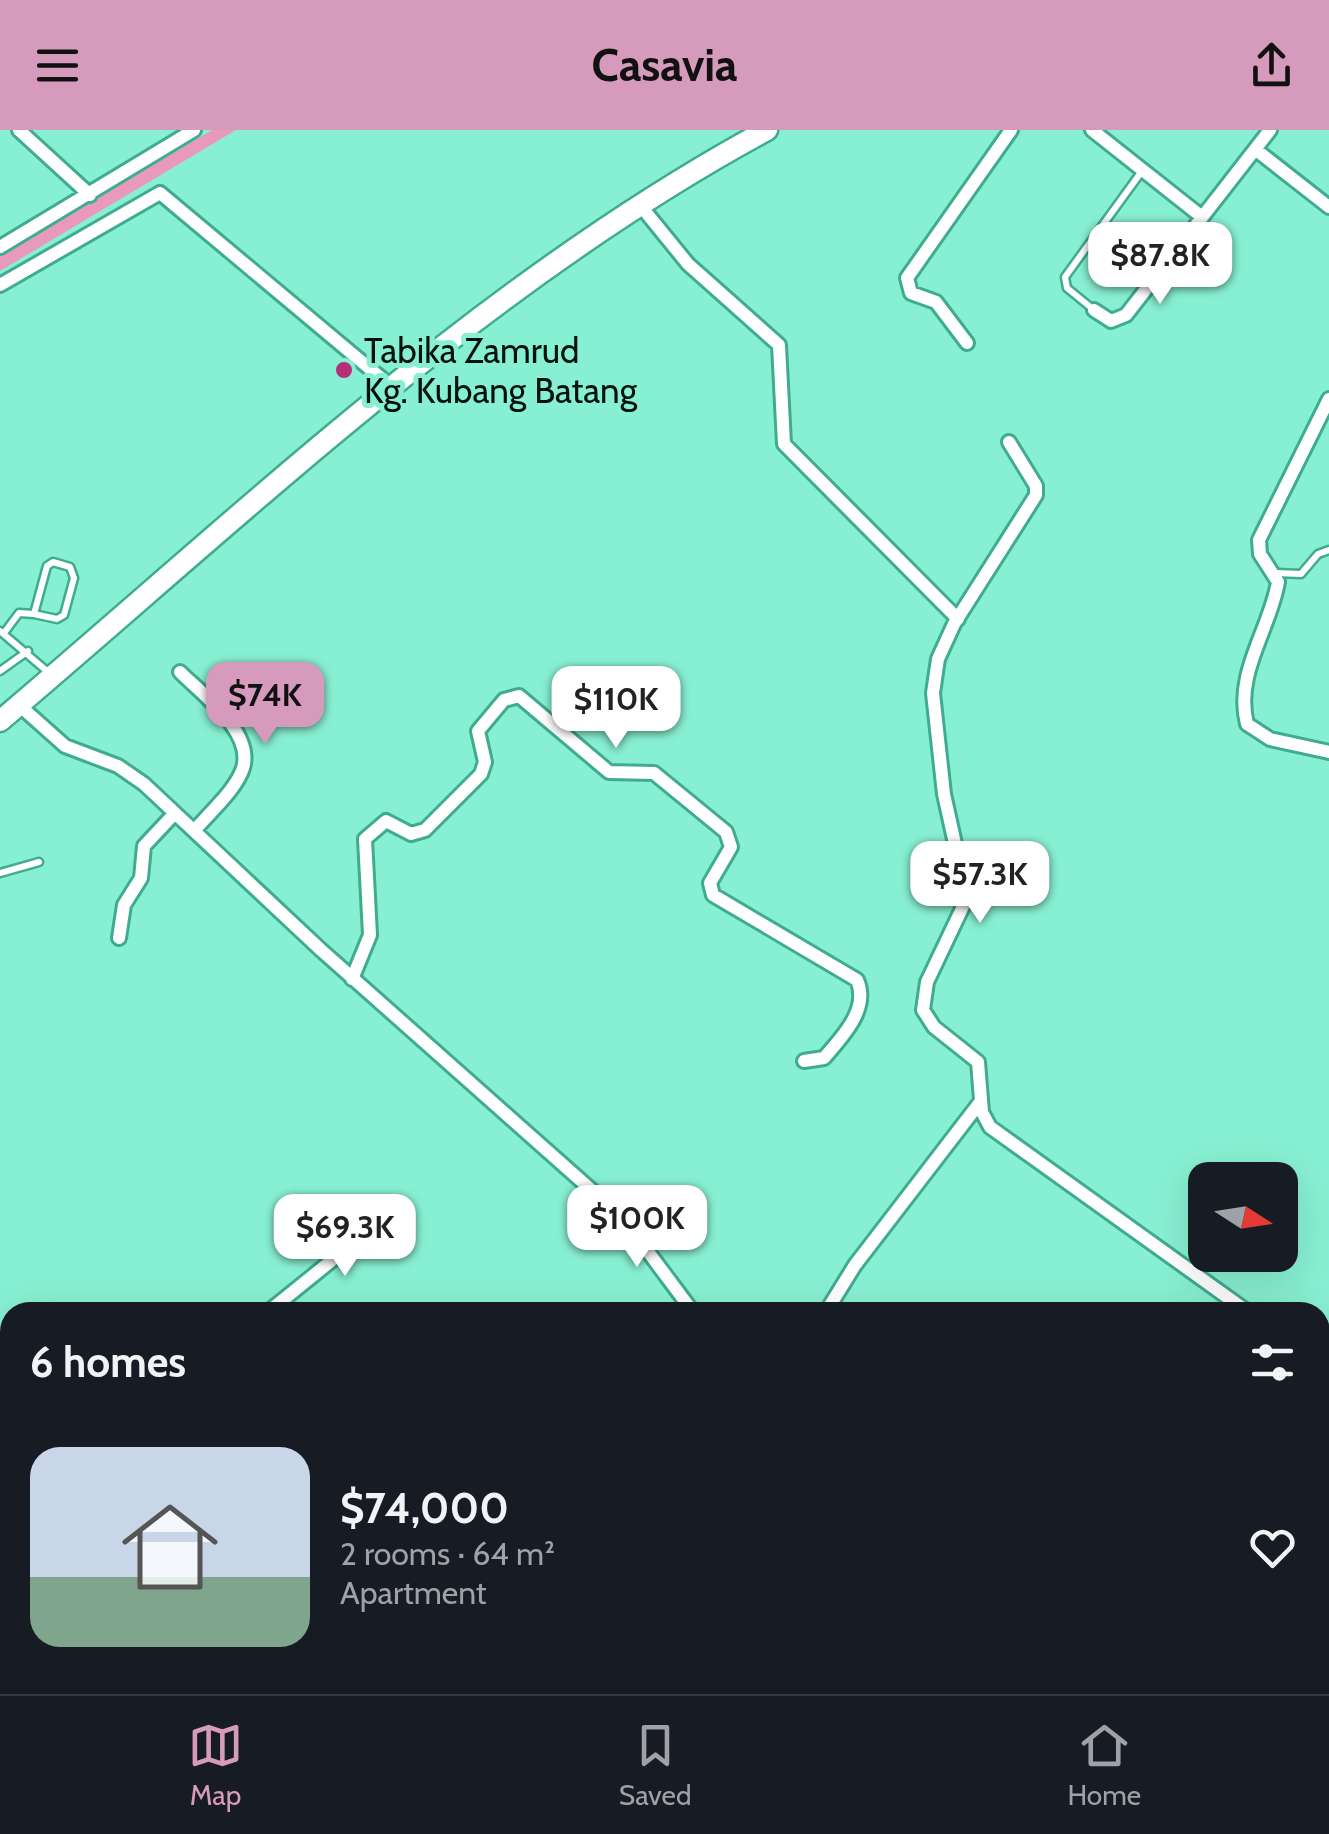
<!DOCTYPE html>
<meta charset="utf-8">
<style>
:root{--surface:#171b24;--page:#20242c;--text:#f1f3f6;--muted:#9ea1a6;--line:#363941;--accent:#d69bbc}
body{margin:0;font-family:Cabin,sans-serif;background:var(--page);color:var(--text);height:100vh;display:flex;flex-direction:column;font-size:38px;white-space:nowrap}
*{box-sizing:border-box;margin:0}
p{font-size:32px;color:var(--muted)}
.icon{flex:none;width:55px;height:55px;fill:none;stroke:currentColor;stroke-width:2;stroke-linecap:round;stroke-linejoin:round}
.map{position:relative;flex:1;overflow:hidden}
.side{position:absolute;left:0px;top:1172px;width:1330px;height:392px;display:flex;flex-direction:column;background:var(--surface);border-radius:30px 30px 0 0;box-shadow:0 10px 40px #0002}
.side>*{flex:none}
.needle{width:65px;rotate:102deg}
.tools{position:absolute;left:1188px;top:1032px;display:grid;gap:20px}
.tools a{display:grid;place-items:center;width:110px;height:110px;border-radius:20px;background:var(--surface);box-shadow:0 10px 40px #0002;font-size:50px}
.price{position:absolute;translate:-50% -85px;padding:0 22px;border-radius:20px;background:#fff;color:#222;font-size:32px;line-height:65px;filter:drop-shadow(0 2px 5px #0008)}
.price::after{content:'';position:absolute;left:50%;top:60px;width:30px;height:22px;margin-left:-15px;background:inherit;clip-path:polygon(0 0,100% 0,50% 100%)}
.price.current{background:var(--accent);color:#111}
ul{padding:0;list-style:none}
li{display:flex;align-items:center;gap:30px;height:250px;padding:0 30px}
li+li{border-top:2px solid var(--line)}
li span{display:grid;place-items:center;flex:none;width:280px;height:200px;border-radius:30px;color:#555}
li>.icon{margin-inline-start:auto}
span .icon{width:120px;height:120px;fill:#fffc;stroke-width:1}
li b{font-size:42px}
h2{display:flex;justify-content:space-between;align-items:center;height:120px;padding:0 30px;font-size:42px}
header{display:flex;justify-content:space-between;align-items:center;height:130px;padding:0 30px;background:var(--accent);color:#111;font-size:45px;font-weight:700}
.menu{display:flex;justify-content:space-around;align-items:center;height:140px;border-top:2px solid var(--line);background:var(--surface);font-size:28px;color:var(--muted)}
.menu a{display:grid;justify-items:center;gap:5px}
.menu .current{color:var(--accent)}
.map>svg:first-child{display:block}
</style>
<header><svg class="icon" aria-label="menu" viewBox="0 0 24 24"><path d="M4 6h16M4 12h16M4 18h16"/></svg>Casavia<svg class="icon" aria-label="share" viewBox="0 0 24 24"><path d="M12 15V3M7 8l5-5 5 5M5 13v7h14v-7"/></svg></header>
<div class="map">
<svg width="1329" height="1564" viewBox="0 0 1329 1564">
<rect width="100%" height="100%" fill="#88f0d2"/>
<path fill="#e99abb" d="M212 0H236L0 141V126Z"/>
<g fill="none" stroke-linecap="round" stroke-linejoin="round">
<defs>
<path id="service" d="M1094 180 1067 158 1065 147 1142 41
M1276 443 1301 444 1318 424 1329 420
M0 501 48 542
M4 503 19 483 34 484 47 436 53 432 70 437 74 448 64 485 57 489 34 484
M0 541 28 521
M0 743 39 732"/>
<path id="minor" d="M19 0 90 65
M1092 0 1202 87
M1255 19 1329 77
M640 75 688 134 779 215 784 314 958 489
M0 117 194 0
M0 155 160 63 393 258
M1094 180 1111 191 1126 185 1270 0
M967 213 936 172 911 163 907 148 1011 0
M1329 269 1259 410 1260 424 1278 452C1270 499 1234 544 1247 594L1270 609 1329 622
M1009 312 1036 356V365L954 494 938 529 933 563 944 664 967 768 927 852 923 880 934 897 978 932 982 982 990 997 1248 1182
M180 542C202 564 254 602 243 638 236 660 209 683 194 701
M19 575 65 616 118 636 144 654 321 820 623 1088 693 1182
M119 808 124 775 141 748 144 716 175 683
M352 849 370 805 365 709 386 691 411 704 425 700 481 644 485 632 478 601 504 570 519 566 609 642 654 643 726 702 731 717 710 753 713 765 857 850C870 879 842 907 824 928L804 931
M268 1182 394 1080
M826 1182 855 1135 981 971
M1320 1235 1329 1241
M0 1241 10 1249
M0 1399 10 1386
M1320 1532 1326 1543
M402 1555 423 1564
M672 1564 685 1555
M1302 1564 1313 1555"/>
<path id="primary" d="M0 591C243 385 485 152 767 0"/>
</defs>
<use href="#service" stroke="#3fab90" stroke-width="11"/>
<use href="#minor" stroke="#3fab90" stroke-width="18"/>
<use href="#primary" stroke="#3fab90" stroke-width="25"/>
<use href="#service" stroke="#fff" stroke-width="6"/>
<use href="#minor" stroke="#fff" stroke-width="12"/>
<use href="#primary" stroke="#fff" stroke-width="20"/>
</g>
<circle fill="#b42f75" stroke="#88f0d2" stroke-width="4" cx="344" cy="240" r="10"/>
<g text-anchor="middle" dominant-baseline="central" stroke-width="10" stroke-linejoin="round" paint-order="stroke">
<g font-size="35" fill="#00100a" stroke="#88f0d2" text-anchor="start">
<text x="364" y="220">Tabika Zamrud<tspan x="364" dy="40">Kg. Kubang Batang</tspan></text>
</g>
</g>
</svg>
<div class="tools">
<a><svg class="needle" viewBox="-14 -14 28 28"><path d="M0-13l5 13h-10z" fill="#e53935"/><path d="M0 13l5-13h-10z" fill="#9ea1a6"/></svg></a>
</div>
<b class="price" style="left:1160px;top:177px">$87.8K</b>
<b class="price current" style="left:265px;top:617px">$74K</b>
<b class="price" style="left:616px;top:621px">$110K</b>
<b class="price" style="left:980px;top:796px">$57.3K</b>
<b class="price" style="left:637px;top:1140px">$100K</b>
<b class="price" style="left:345px;top:1149px">$69.3K</b>
<section class="side">
<h2>6 homes<svg class="icon" aria-label="filters" viewBox="0 0 24 24"><path d="M4 7h16M4 17h16"/><circle cx="9" cy="7" r="2"/><circle cx="15" cy="17" r="2"/></svg></h2>
<ul>
<li><span style="background:linear-gradient(#c9d6e8 65%,#7fa58c 0)"><svg class="icon" aria-label="home" viewBox="0 0 24 24"><path d="M3 11l9-7 9 7M6 9v11h12V9"/></svg></span><div><b>$74,000</b><p>2 rooms · 64 m²</p><p>Apartment</p></div><svg class="icon" aria-label="heart" viewBox="0 0 24 24"><path d="M12 20l-8-8c-3-5 5-10 8-4 3-6 11-1 8 4z"/></svg></li>
</ul>
</section>
</div>
<nav class="menu">
<a class="current"><svg class="icon" aria-label="map" viewBox="0 0 24 24"><path d="M3 6l6-2 6 2 6-2v14l-6 2-6-2-6 2zM9 4v14M15 6v14"/></svg>Map</a>
<a><svg class="icon" aria-label="saved" viewBox="0 0 24 24"><path d="M7 4h10v16l-5-4-5 4z"/></svg>Saved</a>
<a><svg class="icon" aria-label="home" viewBox="0 0 24 24"><path d="M3 11l9-7 9 7M6 9v11h12V9"/></svg>Home</a>
</nav>
